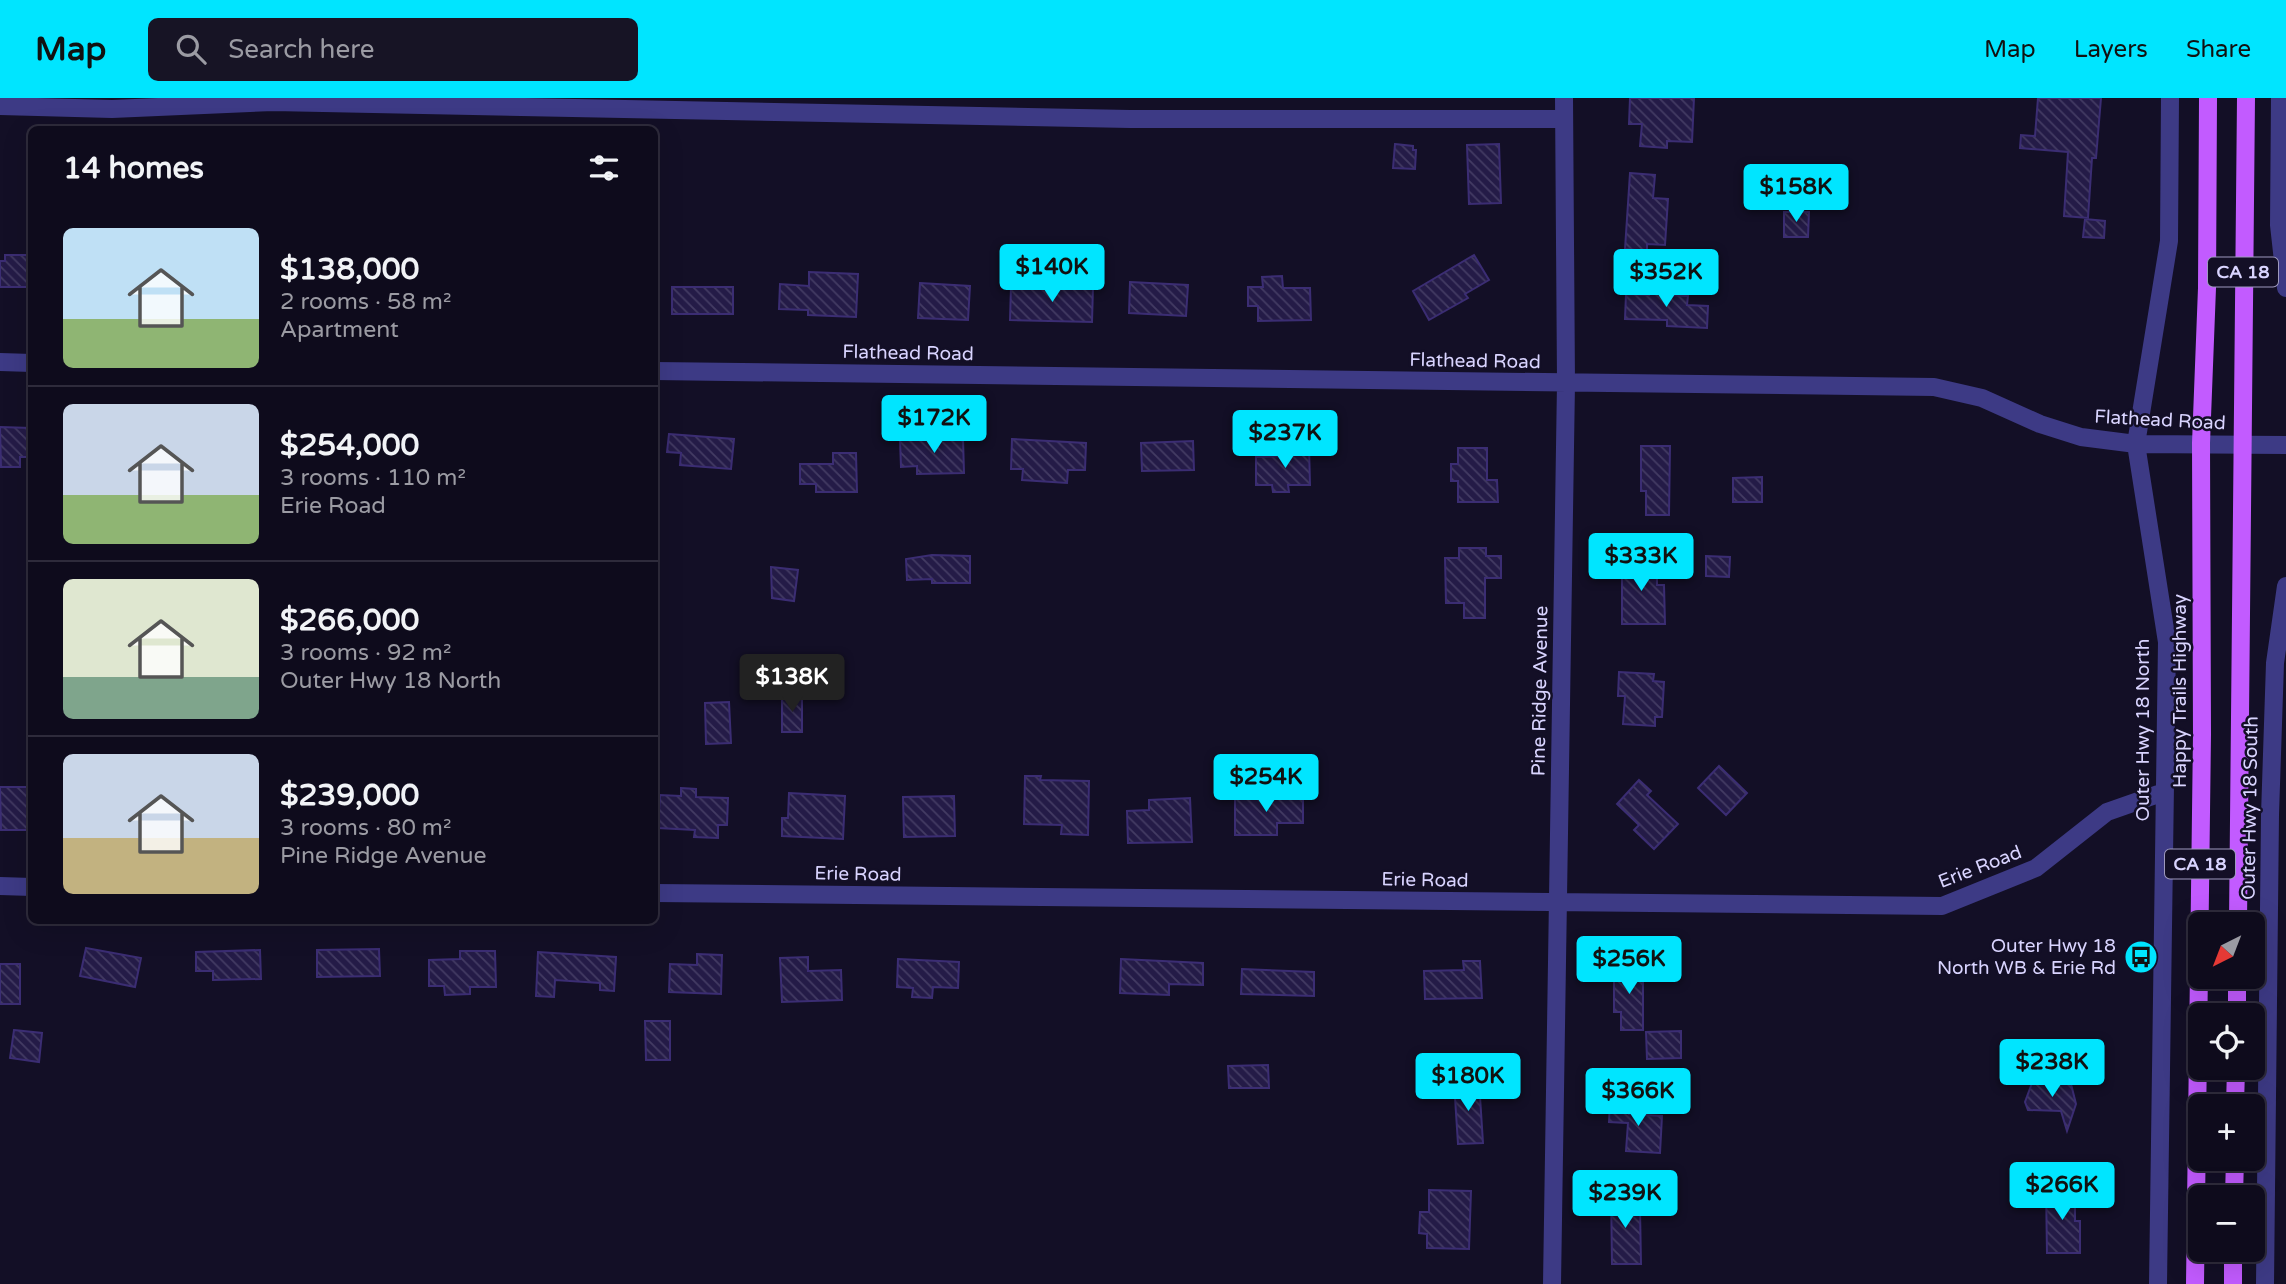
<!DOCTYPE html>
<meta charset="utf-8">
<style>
:root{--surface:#0e0b1c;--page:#171425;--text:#f1f3f6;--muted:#9b9ba3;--line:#2e2b3b;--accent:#00e5ff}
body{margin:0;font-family:"Varela Round",sans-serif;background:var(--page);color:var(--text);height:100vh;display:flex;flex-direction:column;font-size:26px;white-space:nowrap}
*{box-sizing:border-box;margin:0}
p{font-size:23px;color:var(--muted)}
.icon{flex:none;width:38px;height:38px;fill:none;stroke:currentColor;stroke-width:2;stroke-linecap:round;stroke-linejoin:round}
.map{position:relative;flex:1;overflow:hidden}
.sheet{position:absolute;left:28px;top:28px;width:630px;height:798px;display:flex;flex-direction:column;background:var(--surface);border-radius:10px;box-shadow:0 7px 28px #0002,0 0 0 2px var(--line)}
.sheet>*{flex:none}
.needle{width:46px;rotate:222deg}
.controls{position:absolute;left:2188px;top:814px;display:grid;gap:14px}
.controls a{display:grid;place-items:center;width:77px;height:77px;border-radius:10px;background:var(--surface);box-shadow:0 7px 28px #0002,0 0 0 2px var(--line);font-size:35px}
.price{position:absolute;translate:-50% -60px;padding:0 16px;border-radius:7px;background:var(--accent);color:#111;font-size:23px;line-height:46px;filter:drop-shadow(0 2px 4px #0008)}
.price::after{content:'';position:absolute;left:50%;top:42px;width:21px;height:16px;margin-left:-10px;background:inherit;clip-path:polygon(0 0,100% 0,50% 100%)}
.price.current{background:#222;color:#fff}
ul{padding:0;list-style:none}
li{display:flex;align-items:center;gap:21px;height:175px;padding:0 35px}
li+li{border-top:2px solid var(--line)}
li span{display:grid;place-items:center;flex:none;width:196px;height:140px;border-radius:10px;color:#555}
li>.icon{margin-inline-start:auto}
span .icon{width:84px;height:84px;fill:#fffc;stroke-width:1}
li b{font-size:30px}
h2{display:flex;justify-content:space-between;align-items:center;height:84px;padding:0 35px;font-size:30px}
header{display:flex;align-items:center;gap:42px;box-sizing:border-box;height:98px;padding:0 35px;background:var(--accent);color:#111}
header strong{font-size:33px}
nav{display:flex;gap:38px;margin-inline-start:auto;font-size:24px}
.search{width:490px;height:63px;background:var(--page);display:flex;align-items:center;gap:18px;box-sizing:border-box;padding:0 24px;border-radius:10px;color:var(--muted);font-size:26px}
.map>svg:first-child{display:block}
</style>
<header>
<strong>Map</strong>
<div class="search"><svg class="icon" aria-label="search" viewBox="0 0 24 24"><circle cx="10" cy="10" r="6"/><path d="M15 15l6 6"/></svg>Search here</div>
<nav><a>Map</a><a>Layers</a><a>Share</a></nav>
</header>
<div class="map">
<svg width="2286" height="1186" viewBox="0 0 2286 1186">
<defs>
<pattern id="building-back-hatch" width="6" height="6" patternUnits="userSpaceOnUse" patternTransform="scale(1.75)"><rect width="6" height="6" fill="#241b47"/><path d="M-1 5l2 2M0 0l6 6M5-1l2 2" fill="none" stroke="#433b63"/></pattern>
</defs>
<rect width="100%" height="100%" fill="#130f26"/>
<path fill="url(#building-back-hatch)" stroke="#3b2d73" stroke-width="2" d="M1630 0H1694L1692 44 1667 43V50L1640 48 1642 26H1629Z
M2038 0H2101L2096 60H2092L2088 120 2064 118 2068 54 2020 50 2021 37 2035 38Z
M1395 46 1413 48V52H1416L1415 71 1393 70Z
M1499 46 1501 105 1469 106 1467 47Z
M1630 75 1655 77 1653 100 1668 101 1665 147 1647 146V153L1625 151Z
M1784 114H1809L1808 139H1784Z
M2085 121 2105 123 2104 140 2083 139Z
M5 157H32V189H0V163H5Z
M1474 157 1489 182 1465 196 1468 200 1429 222 1413 193Z
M809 174 858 176 856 219 808 217V212L779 211 780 186 809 188Z
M1282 178 1283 190H1310L1311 222 1258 223V208H1248V189H1263L1262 179Z
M1130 184 1188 187 1186 218 1129 215Z
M920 185 970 188 968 222 918 220Z
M1011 188 1093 189 1092 224 1010 222Z
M672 189H733V216H672Z
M1650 189 1669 190V197L1688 198 1687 207 1708 208 1707 230 1667 228V222L1625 221 1626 196 1649 197Z
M0 329 31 330 30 359H20V369H1Z
M669 336 734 341 731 371 680 367 681 355 667 354Z
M963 340 964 375 917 376V368L901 369 900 342Z
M1012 341 1086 345 1085 372H1068L1067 385 1022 382 1023 371H1011Z
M1193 343 1194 372 1142 373 1141 345Z
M1288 348H1309L1310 387H1288L1289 394H1273L1272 387H1256V359L1288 358Z
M1641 348H1670L1669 417H1646V393H1641Z
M1458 350H1487V382H1497L1498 404H1458V383H1451V366H1458Z
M833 355H856L857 394H816V386H800V366H833Z
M1762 379V404H1733V380Z
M1459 450H1486V458H1501V480H1485V520H1464V505H1446L1445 460H1459Z
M932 457 970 458V485H932V481L907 482 906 461Z
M1618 458H1643V471H1657V487H1664L1665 526H1622V474H1618Z
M1706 458 1730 459 1729 479 1706 478Z
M771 469 798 472 794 503 772 500Z
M1619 574 1654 576 1653 583 1664 584 1662 619H1655V628L1623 626 1625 598H1618Z
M802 598V634H782V599Z
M729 604 731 645 706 646 705 605Z
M1719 668 1747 695 1726 717 1698 690Z
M1025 678H1041L1040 682 1089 683 1088 737 1061 736 1062 727 1024 726Z
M1639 682 1651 693 1647 697 1678 726 1654 751 1634 732 1639 727 1617 706Z
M0 689H27L28 732H1Z
M681 690 696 691V699L728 700 727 727H718V740L694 739 695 732 658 730 660 697 681 698Z
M789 695 845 698 843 741 782 738V720H788Z
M954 698 955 738 904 739 903 699Z
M1235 698H1303V725H1277V737H1235Z
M1190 700 1192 744 1128 745 1127 713 1149 712V702Z
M86 850 141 860 135 889 80 878Z
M379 851 380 878 317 879V852Z
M260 852 261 881 213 882V873H196V854Z
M460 853H495L496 889H470V896L445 897 444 888H429V862L460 861Z
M538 854 616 859 614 893 600 892V885L555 882 554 899 536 898Z
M697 856 722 857 721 896 669 894 670 866 697 867Z
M808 859V873L841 872 842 902 782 904 780 860Z
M898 861 959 864 958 890 933 889 932 900 912 899 913 890 897 889Z
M1121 861 1203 865V887L1169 886V897L1120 895Z
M1463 863H1480L1482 900 1425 901 1424 873 1464 872Z
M0 866H20V906H0Z
M1614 867 1643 868V932H1621V914H1614Z
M1242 871 1314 874V898L1241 896Z
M645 923H670V962H646Z
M14 932 42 935 39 964 10 960Z
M1681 933V960L1647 961 1646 934Z
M1268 967 1269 990H1229L1228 968Z
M1479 983 1483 1045 1458 1046 1454 984Z
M2032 985 2071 986 2076 1006 2067 1033 2061 1013 2028 1012 2025 1004Z
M1610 1001 1630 1003 1629 1016 1662 1018 1660 1055 1626 1053 1628 1025 1609 1024Z
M1611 1090H1627L1628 1111H1640L1641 1166H1612Z
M2046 1090H2075V1123H2080V1155H2047Z
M1429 1092 1471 1093 1469 1151 1427 1150V1136L1419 1135 1420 1114H1429Z"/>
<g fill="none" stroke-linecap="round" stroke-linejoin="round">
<path stroke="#3d3a85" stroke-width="18" d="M2280 0 2279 127 2286 190
M0 8 112 11 273 4 1130 21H1564
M0 264 32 265
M654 273 1934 289 1982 300 2040 326 2081 339 2136 346 2286 347
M0 788 32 789
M654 795 1942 808 2036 770 2107 714 2164 694
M1552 1186 1566 285 1564 0
M2158 1186 2167 544 2136 346 2169 143 2170 0
M2265 1186 2270 717 2275 565 2286 488"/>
<path stroke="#c25bff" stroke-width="18" d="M2238 826 2246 0
M2237 917V878
M2235 1008 2236 970
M2234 1099 2235 1060
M2195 1186 2202 636 2201 345 2207 190 2208 0
M2233 1186V1152"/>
</g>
<defs>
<symbol id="bus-disc" viewBox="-11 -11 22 22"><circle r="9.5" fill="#00e5ff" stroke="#130f26"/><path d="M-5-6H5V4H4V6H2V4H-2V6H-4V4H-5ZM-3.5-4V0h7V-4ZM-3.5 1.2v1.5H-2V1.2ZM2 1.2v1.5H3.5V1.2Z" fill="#111"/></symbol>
</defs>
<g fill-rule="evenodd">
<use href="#bus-disc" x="2122" y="840" width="38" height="38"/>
</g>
<g text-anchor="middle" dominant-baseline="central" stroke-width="5" stroke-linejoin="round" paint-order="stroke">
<g fill="#130f26" stroke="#9e99be" stroke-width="2">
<rect x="2208" y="159.5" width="70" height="29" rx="5"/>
<rect x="2165" y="751.5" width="70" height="29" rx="5"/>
</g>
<g font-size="18" font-weight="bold" fill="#d9d4ff">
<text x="2243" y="174">CA 18</text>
<text x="2200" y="766">CA 18</text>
</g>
<g font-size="19" fill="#d9d4ff" stroke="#130f26">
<text transform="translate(908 255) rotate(1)">Flathead Road</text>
<text transform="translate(1475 263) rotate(1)">Flathead Road</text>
<text transform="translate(2160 322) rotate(3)">Flathead Road</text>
<text transform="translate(1540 593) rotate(-89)">Pine Ridge Avenue</text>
<text transform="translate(2180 593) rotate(-90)">Happy Trails Highway</text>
<text transform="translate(2143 632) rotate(-90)">Outer Hwy 18 North</text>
<text transform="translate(2250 710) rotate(-89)">Outer Hwy 18 South</text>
<text transform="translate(1980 769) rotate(-21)">Erie Road</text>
<text transform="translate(858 776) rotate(1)">Erie Road</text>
<text transform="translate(1425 782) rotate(1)">Erie Road</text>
</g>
<g font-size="19" fill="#d9d4ff" stroke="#130f26" text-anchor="end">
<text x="2116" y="848">Outer Hwy 18<tspan x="2116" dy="22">North WB &amp; Erie Rd</tspan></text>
</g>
</g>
</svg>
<div class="controls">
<a><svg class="needle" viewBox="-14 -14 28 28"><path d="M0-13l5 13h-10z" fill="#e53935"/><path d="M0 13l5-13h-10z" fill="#9b9ba3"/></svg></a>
<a><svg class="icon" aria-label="locate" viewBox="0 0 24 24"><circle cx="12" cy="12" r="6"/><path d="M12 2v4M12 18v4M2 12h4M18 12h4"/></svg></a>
<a>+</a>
<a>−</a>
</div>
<b class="price" style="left:1796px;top:126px">$158K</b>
<b class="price" style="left:1052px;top:206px">$140K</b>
<b class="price" style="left:1666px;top:211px">$352K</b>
<b class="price" style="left:934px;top:357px">$172K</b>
<b class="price" style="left:1285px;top:372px">$237K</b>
<b class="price" style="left:1641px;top:495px">$333K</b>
<b class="price current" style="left:792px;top:616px">$138K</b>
<b class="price" style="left:1266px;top:716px">$254K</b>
<b class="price" style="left:1629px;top:898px">$256K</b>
<b class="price" style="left:2052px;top:1001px">$238K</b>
<b class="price" style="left:1468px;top:1015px">$180K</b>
<b class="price" style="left:1638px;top:1030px">$366K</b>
<b class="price" style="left:2062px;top:1124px">$266K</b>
<b class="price" style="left:1625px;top:1132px">$239K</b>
<section class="sheet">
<h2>14 homes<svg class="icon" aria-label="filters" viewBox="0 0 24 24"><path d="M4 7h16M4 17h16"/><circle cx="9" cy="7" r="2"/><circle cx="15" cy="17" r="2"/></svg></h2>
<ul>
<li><span style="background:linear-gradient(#bfe0f5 65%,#8fb573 0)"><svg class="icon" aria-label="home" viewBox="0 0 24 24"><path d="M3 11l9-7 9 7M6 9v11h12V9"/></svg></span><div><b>$138,000</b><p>2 rooms · 58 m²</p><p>Apartment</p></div></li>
<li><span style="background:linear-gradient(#c9d6e8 65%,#8fb573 0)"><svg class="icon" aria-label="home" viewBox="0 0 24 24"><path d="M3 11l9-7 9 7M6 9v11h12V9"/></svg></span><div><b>$254,000</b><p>3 rooms · 110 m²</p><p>Erie Road</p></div></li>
<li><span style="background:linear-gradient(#dfe7d0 70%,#7fa58c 0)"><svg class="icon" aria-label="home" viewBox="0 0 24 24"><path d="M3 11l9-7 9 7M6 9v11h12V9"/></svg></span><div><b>$266,000</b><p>3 rooms · 92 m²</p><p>Outer Hwy 18 North</p></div></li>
<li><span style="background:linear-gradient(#c9d6e8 60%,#c2b280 0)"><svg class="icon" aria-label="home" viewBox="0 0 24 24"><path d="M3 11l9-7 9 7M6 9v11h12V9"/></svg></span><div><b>$239,000</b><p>3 rooms · 80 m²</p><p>Pine Ridge Avenue</p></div></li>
</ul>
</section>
</div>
